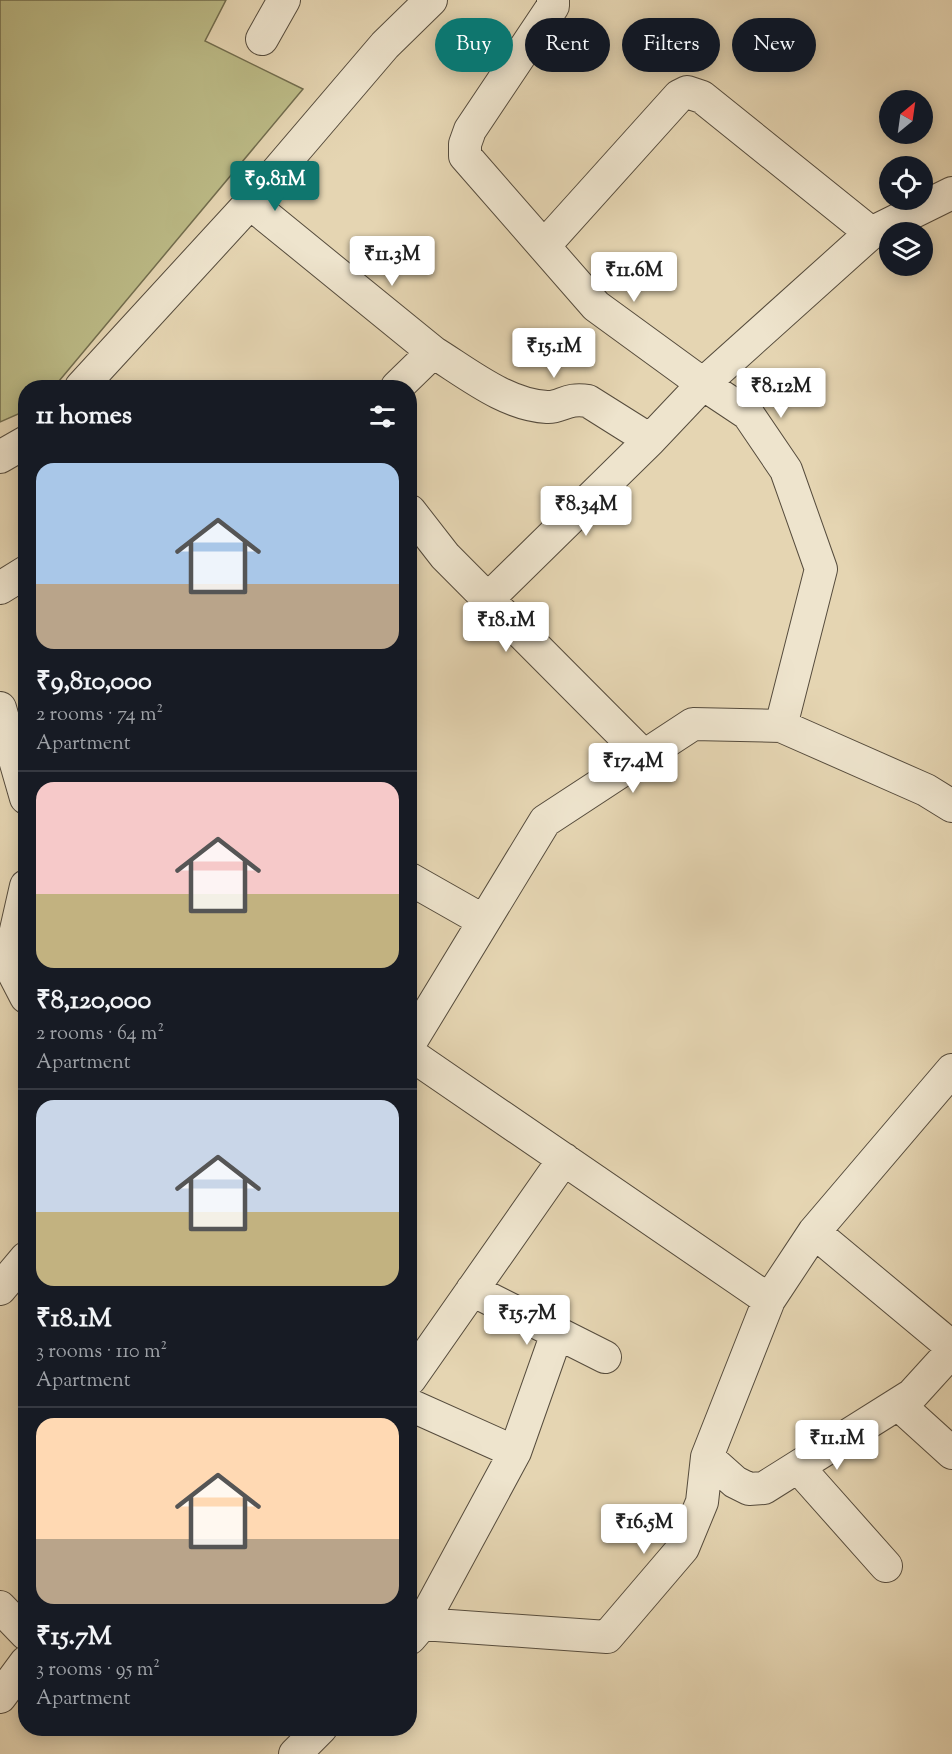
<!DOCTYPE html>
<meta charset="utf-8">
<style>
:root{--surface:#171b24;--page:#20242c;--text:#f1f3f6;--muted:#9ea1a6;--line:#363941;--accent:#0f766e}
body{margin:0;font-family:"Sorts Mill Goudy",serif;background:var(--page);color:var(--text);height:100vh;display:flex;flex-direction:column;font-size:22px;white-space:nowrap}
*{box-sizing:border-box;margin:0}
p{font-size:20px;color:var(--muted)}
.icon{flex:none;width:33px;height:33px;fill:none;stroke:currentColor;stroke-width:2;stroke-linecap:round;stroke-linejoin:round}
.map{position:relative;flex:1;overflow:hidden}
.details{position:absolute;left:18px;top:380px;width:399px;height:1356px;display:flex;flex-direction:column;background:var(--surface);border-radius:24px;box-shadow:0 3px 15px #0003}
.details>*{flex:none}
.guide{position:absolute;left:435px;top:18px;width:426px;height:54px;display:flex;gap:12px}
.needle{width:39px;rotate:29deg}
.fabs{position:absolute;left:879px;top:90px;display:grid;gap:12px}
.fabs a{display:grid;place-items:center;width:54px;height:54px;border-radius:50%;background:var(--surface);box-shadow:0 3px 15px #0003;font-size:30px}
.price{position:absolute;translate:-50% -51px;padding:0 14px;border-radius:6px;background:#fff;color:#222;font-size:20px;line-height:39px;filter:drop-shadow(0 2px 3px #0008)}
.price::after{content:'';position:absolute;left:50%;top:36px;width:18px;height:14px;margin-left:-9px;background:inherit;clip-path:polygon(0 0,100% 0,50% 100%)}
.price.on{background:var(--accent);color:#fff}
ul{padding:0;list-style:none}
li{display:grid;align-content:center;gap:12px;height:318px;padding:0 18px}
li+li{border-top:2px solid var(--line)}
li span{display:grid;place-items:center;height:186px;border-radius:18px;color:#555}
li>.icon{margin-inline-start:auto}
span .icon{width:108px;height:108px;fill:#fffc;stroke-width:1}
li b{font-size:26px}
h2{display:flex;justify-content:space-between;align-items:center;height:72px;padding:0 18px;font-size:26px}
.tag{padding:0 21px;border-radius:27px;background:var(--surface);box-shadow:0 3px 15px #0003;font-size:21px;line-height:54px}
.tag.on{background:var(--accent);color:#fff}
.map>svg:first-child{display:block}
</style>
<div class="map">
<svg width="952" height="1754" viewBox="0 0 952 1754">
<rect width="100%" height="100%" fill="#e5d5b2"/>
<filter id="stains"><feTurbulence type="fractalNoise" baseFrequency=".00333" numOctaves="4"/><feColorMatrix values="0 0 0 0 .2 0 0 0 0 .09 0 0 0 0 .02 0 0 0 .5 -.17"/></filter>
<radialGradient id="worn" r=".72"><stop offset=".6" stop-color="#630" stop-opacity="0"/><stop offset="1" stop-color="#630" stop-opacity=".3"/></radialGradient>
<path fill="#bcbb87" stroke="#726d4e" stroke-width="1.5" d="M0 0H226L205 41 303 89 54 387H26L25 411 0 422Z"/>
<g fill="none" stroke-linecap="round" stroke-linejoin="round">
<defs>
<path id="minor" d="M262 39 284 0
M250 203 433 352 397 387
M544 246 679 96 687 92 702 97 871 233
M433 352C467 373 506 405 547 407 561 408 567 397 588 401L650 440
M81 387 250 203 385 45 431 0
M0 457 26 442
M410 511 445 556 645 757
M0 588 26 572
M488 599 650 440 703 384 596 306 465 156V144L470 130 553 6V0
M0 708 26 798
M781 726 821 569 786 470 748 414 703 384 871 233 952 193
M410 879 484 921
M26 886 11 952V968L26 997
M410 1043 545 821 693 724 781 726 926 790 952 806
M410 1054 769 1300 814 1232 952 1070
M814 1232 952 1347
M0 1289 26 1258
M472 1290 605 1357
M410 1379 564 1159
M898 1404 952 1453
M410 1405 515 1452 557 1333
M707 1457 735 1482 749 1489 764 1488 912 1395 952 1351
M798 1467 886 1566
M0 1607 26 1634
M422 1624 515 1452
M410 1638 422 1624 607 1637 683 1548 702 1502 707 1457 769 1300
M0 1697 26 1662
M295 1754 321 1728"/>
</defs>
<use href="#minor" stroke="#564c3d" stroke-width="34"/>
<use href="#minor" stroke="#eee4cd" stroke-width="32"/>
</g>
<rect width="100%" height="100%" filter="url(#stains)"/>
<rect width="100%" height="100%" fill="url(#worn)"/>
</svg>
<div class="fabs">
<a><svg class="needle" viewBox="-14 -14 28 28"><path d="M0-13l5 13h-10z" fill="#e53935"/><path d="M0 13l5-13h-10z" fill="#9ea1a6"/></svg></a>
<a><svg class="icon" aria-label="locate" viewBox="0 0 24 24"><circle cx="12" cy="12" r="6"/><path d="M12 2v4M12 18v4M2 12h4M18 12h4"/></svg></a>
<a><svg class="icon" aria-label="layers" viewBox="0 0 24 24"><path d="M12 4l9 5-9 5-9-5zM3 14l9 5 9-5"/></svg></a>
</div>
<b class="price on" style="left:275px;top:212px">₹9.81M</b>
<b class="price" style="left:392px;top:287px">₹11.3M</b>
<b class="price" style="left:634px;top:303px">₹11.6M</b>
<b class="price" style="left:554px;top:379px">₹15.1M</b>
<b class="price" style="left:781px;top:419px">₹8.12M</b>
<b class="price" style="left:586px;top:537px">₹8.34M</b>
<b class="price" style="left:506px;top:653px">₹18.1M</b>
<b class="price" style="left:633px;top:794px">₹17.4M</b>
<b class="price" style="left:527px;top:1346px">₹15.7M</b>
<b class="price" style="left:837px;top:1471px">₹11.1M</b>
<b class="price" style="left:644px;top:1555px">₹16.5M</b>
<div class="guide">
<a class="tag on">Buy</a>
<a class="tag">Rent</a>
<a class="tag">Filters</a>
<a class="tag">New</a>
</div>
<section class="details">
<h2>11 homes<svg class="icon" aria-label="filters" viewBox="0 0 24 24"><path d="M4 7h16M4 17h16"/><circle cx="9" cy="7" r="2"/><circle cx="15" cy="17" r="2"/></svg></h2>
<ul>
<li><span style="background:linear-gradient(#a9c7e8 65%,#b9a48a 0)"><svg class="icon" aria-label="home" viewBox="0 0 24 24"><path d="M3 11l9-7 9 7M6 9v11h12V9"/></svg></span><div><b>₹9,810,000</b><p>2 rooms · 74 m²</p><p>Apartment</p></div></li>
<li><span style="background:linear-gradient(#f6c9c9 60%,#c2b280 0)"><svg class="icon" aria-label="home" viewBox="0 0 24 24"><path d="M3 11l9-7 9 7M6 9v11h12V9"/></svg></span><div><b>₹8,120,000</b><p>2 rooms · 64 m²</p><p>Apartment</p></div></li>
<li><span style="background:linear-gradient(#c9d6e8 60%,#c2b280 0)"><svg class="icon" aria-label="home" viewBox="0 0 24 24"><path d="M3 11l9-7 9 7M6 9v11h12V9"/></svg></span><div><b>₹18.1M</b><p>3 rooms · 110 m²</p><p>Apartment</p></div></li>
<li><span style="background:linear-gradient(#ffd9b3 65%,#b9a48a 0)"><svg class="icon" aria-label="home" viewBox="0 0 24 24"><path d="M3 11l9-7 9 7M6 9v11h12V9"/></svg></span><div><b>₹15.7M</b><p>3 rooms · 95 m²</p><p>Apartment</p></div></li>
</ul>
</section>
</div>
